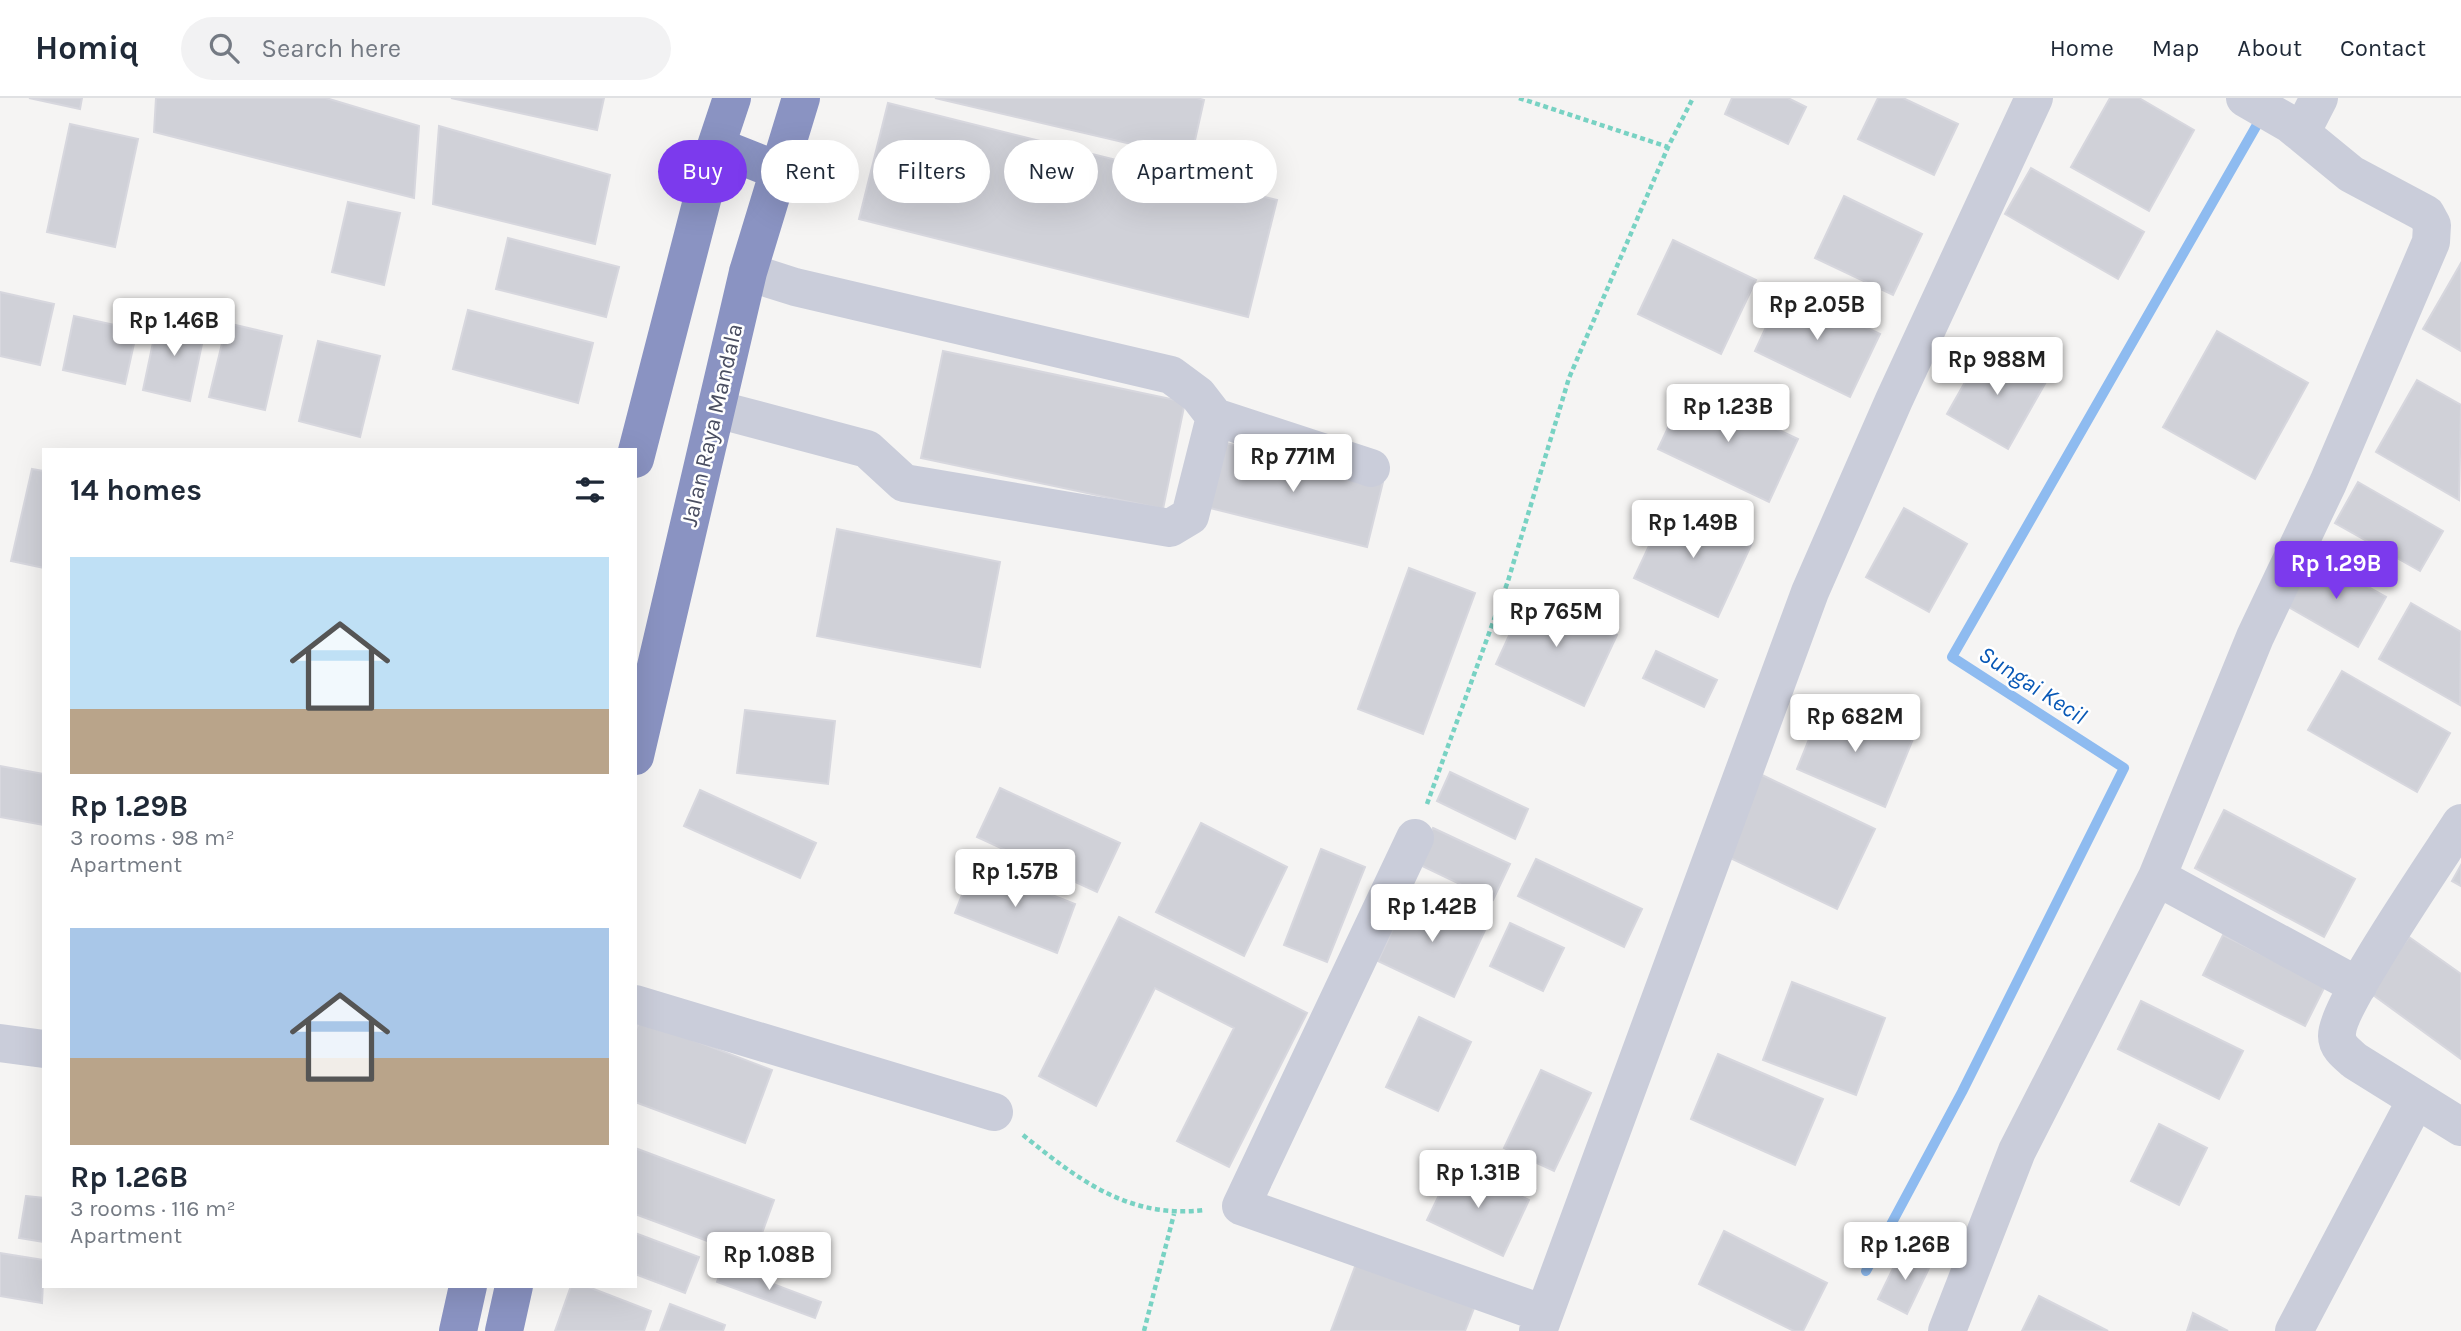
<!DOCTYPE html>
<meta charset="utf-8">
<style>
:root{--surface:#fff;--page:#f2f2f3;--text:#1f2937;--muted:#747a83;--line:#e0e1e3;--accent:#7c3aed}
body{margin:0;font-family:Karla,sans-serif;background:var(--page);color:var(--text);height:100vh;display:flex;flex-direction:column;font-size:26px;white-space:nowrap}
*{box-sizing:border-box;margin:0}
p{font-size:23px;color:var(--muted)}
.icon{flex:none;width:38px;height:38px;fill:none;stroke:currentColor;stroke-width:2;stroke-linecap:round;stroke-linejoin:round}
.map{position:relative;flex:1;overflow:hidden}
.details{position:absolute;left:42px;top:350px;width:595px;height:840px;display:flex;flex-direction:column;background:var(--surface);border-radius:0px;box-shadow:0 7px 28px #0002}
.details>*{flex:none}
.top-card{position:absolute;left:658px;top:42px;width:665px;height:63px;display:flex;gap:14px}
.price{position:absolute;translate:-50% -60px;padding:0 16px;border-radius:7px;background:#fff;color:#222;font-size:23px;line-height:46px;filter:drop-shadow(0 2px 4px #0008)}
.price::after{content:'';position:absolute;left:50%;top:42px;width:21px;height:16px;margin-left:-10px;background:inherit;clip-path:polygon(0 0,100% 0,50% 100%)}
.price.on{background:var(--accent);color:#fff}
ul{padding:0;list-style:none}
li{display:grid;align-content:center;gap:14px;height:371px;padding:0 28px}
li span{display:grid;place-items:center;height:217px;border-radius:0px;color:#555}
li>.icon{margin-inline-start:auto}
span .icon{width:126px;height:126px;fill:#fffc;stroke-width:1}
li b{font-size:30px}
h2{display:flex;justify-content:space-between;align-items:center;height:84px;padding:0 28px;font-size:30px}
.pill{padding:0 24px;border-radius:32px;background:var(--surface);box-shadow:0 7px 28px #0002;font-size:24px;line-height:63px}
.pill.on{background:var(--accent);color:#fff}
header{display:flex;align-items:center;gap:42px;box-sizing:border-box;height:98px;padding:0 35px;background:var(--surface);border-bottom:2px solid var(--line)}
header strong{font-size:33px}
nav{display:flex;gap:38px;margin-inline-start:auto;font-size:24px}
.search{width:490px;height:63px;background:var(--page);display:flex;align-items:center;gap:18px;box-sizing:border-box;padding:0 24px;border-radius:38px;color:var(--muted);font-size:26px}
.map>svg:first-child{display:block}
</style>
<header>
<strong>Homiq</strong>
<div class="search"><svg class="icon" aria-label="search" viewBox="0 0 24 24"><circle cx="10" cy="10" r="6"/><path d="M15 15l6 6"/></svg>Search here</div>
<nav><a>Home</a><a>Map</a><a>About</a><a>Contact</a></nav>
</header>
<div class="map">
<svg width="2461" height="1233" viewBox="0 0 2461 1233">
<rect width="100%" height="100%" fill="#f5f4f3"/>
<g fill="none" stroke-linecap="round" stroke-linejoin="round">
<path stroke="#8ebbf0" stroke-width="10" d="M1866 1173 1962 994 2124 670 1952 559 2262 18"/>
</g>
<path fill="#d0d1d8" stroke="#d7d7de" stroke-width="2" d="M29 0H82L80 11Z
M156 0H326L419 28 414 100 154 34Z
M451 0H604L597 32Z
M935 0H1197L1204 2 1191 60Z
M1732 0H1788L1806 9 1788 46 1725 16Z
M1878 0H1903L1958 26 1934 77 1858 41Z
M2110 0H2139L2194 32 2149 113 2071 69Z
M888 5 1277 102 1248 219 859 121Z
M70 26 138 41 115 149 47 134Z
M439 28 610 77 595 146 433 106Z
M2031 70 2144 134 2118 181 2005 116Z
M1844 98 1922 136 1893 197 1815 160Z
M348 104 400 115 384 187 332 174Z
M508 140 619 169 606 219 496 191Z
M1673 142 1756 182 1721 256 1638 216Z
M2461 165V253L2423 231Z
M1784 190 1880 236 1850 299 1755 253Z
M0 194 54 206 40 267 0 258Z
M468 212 593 245 578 305 453 271Z
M159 216 206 227 190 303 143 292Z
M74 218 137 232 125 286 63 272Z
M227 225 282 238 265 312 209 299Z
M2217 233 2308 285 2255 381 2163 329Z
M318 243 380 258 360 339 299 323Z
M1986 247 2047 282 2008 351 1947 316Z
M943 253 1185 304 1163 411 921 360Z
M2417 282 2461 307 2459 402 2376 354Z
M1687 289 1798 341 1769 404 1658 351Z
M1218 343 1383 384 1367 449 1202 408Z
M32 371 44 373V470L11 463Z
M2358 384 2443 433 2420 473 2335 425Z
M1669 405 1752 445 1718 519 1634 480Z
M1904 410 1967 446 1929 514 1866 479Z
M837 431 1000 464 980 569 817 538Z
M2313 458 2386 499 2358 549 2285 507Z
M1409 470 1475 495 1423 636 1358 611Z
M1529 494 1617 537 1584 608 1496 566Z
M2411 505 2461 534 2460 607 2379 561Z
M1656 553 1717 582 1704 609 1643 580Z
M2342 573 2450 635 2417 694 2308 632Z
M1824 604 1913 641 1885 709 1797 671Z
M745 612 835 623 828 686 737 675Z
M0 668 44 676V727L0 719Z
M1450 674 1528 711 1515 741 1437 703Z
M1762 677 1875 731 1837 811 1724 757Z
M1000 690 1120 745 1097 794 977 739Z
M700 692 816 745 800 780 684 728Z
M2224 712 2355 781 2324 839 2195 770Z
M1201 725 1287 769 1244 858 1156 814Z
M1433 730 1510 766 1493 802 1416 765Z
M1321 751 1365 769 1327 864 1284 847Z
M1536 761 1642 811 1624 849 1518 798Z
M974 766 1075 806 1057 855 955 815Z
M2461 767V788L2452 783Z
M1410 794 1486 830 1454 899 1378 863Z
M1119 819 1307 915 1229 1069 1177 1043 1234 930 1155 890 1096 1008 1039 978Z
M1510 825 1564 850 1543 893 1490 868Z
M2223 837 2325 888 2305 928 2203 877Z
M2409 839 2461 876V961L2369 894Z
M1792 884 1885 920 1856 997 1763 962Z
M2141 903 2243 953 2219 1001 2118 951Z
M1419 919 1471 944 1438 1013 1386 989Z
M640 922 772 972 745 1045 635 1004V934Z
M1718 956 1823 1001 1795 1067 1691 1021Z
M1541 972 1591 995 1554 1073 1504 1050Z
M2159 1026 2207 1050 2179 1107 2131 1083Z
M635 1050 774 1102 753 1160 635 1116Z
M1454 1066 1529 1102 1503 1158 1427 1122Z
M26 1098 44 1100V1144L19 1140Z
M1724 1133 1827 1185 1803 1233H1794L1699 1186Z
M635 1135 699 1159 685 1195 635 1176Z
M1902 1152 1931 1166 1907 1216 1878 1201Z
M0 1155 44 1162 42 1205 0 1198Z
M1356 1166 1474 1210 1465 1233H1331Z
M723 1167 821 1204 815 1220 717 1184Z
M571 1188H586L651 1213 644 1233H555Z
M2039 1198 2108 1233H2022Z
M670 1206 725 1227 723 1233H660Z
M2193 1215 2228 1233H2187Z"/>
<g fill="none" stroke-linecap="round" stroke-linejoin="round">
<path stroke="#78d2c3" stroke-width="4.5" stroke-dasharray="5 3.5" stroke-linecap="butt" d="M1519 0 1668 49
M1427 706 1508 483 1569 280 1668 49 1693 0
M1023 1037C1080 1083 1129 1121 1205 1112
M1144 1233 1174 1116"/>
<path stroke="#cacdda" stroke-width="38" d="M2301 35 2319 0
M748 174 795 189 1171 277 1198 297 1215 319 1371 370
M716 311 867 351 904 385 1170 430 1190 418 1215 319
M2461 725C2440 758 2335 910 2337 938 2337 949 2347 956 2355 963L2461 1029
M1415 740 1241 1108 1544 1216
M2157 779 2358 888
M635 906 994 1014
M0 945 44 951
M1538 1233 1810 494 1894 302 2034 0
M1947 1233 2017 1053 2157 779 2255 539 2328 385 2431 144 2432 127 2426 116 2351 76 2290 26 2245 0
M2294 1233 2416 1002"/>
<path stroke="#8a93c2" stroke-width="38" d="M716 48 779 73
M635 361 716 48 732 0
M635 658 748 174 801 0
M458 1233 468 1188
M504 1233 514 1188"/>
</g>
<g text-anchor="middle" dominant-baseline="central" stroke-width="5" stroke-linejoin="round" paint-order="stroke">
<g font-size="23" fill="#4a4e61" stroke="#fff">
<text transform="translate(712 327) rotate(-77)">Jalan Raya Mandala</text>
</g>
<g font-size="24" font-style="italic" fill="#0858b6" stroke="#fff">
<text transform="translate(2033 587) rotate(33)">Sungai Kecil</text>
</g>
</g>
</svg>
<b class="price" style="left:1817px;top:244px">Rp 2.05B</b>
<b class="price" style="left:174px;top:260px">Rp 1.46B</b>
<b class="price" style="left:1997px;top:299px">Rp 988M</b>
<b class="price" style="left:1728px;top:346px">Rp 1.23B</b>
<b class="price" style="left:1293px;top:396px">Rp 771M</b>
<b class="price" style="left:1693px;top:462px">Rp 1.49B</b>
<b class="price on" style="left:2336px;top:503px">Rp 1.29B</b>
<b class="price" style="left:1556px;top:551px">Rp 765M</b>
<b class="price" style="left:1855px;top:656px">Rp 682M</b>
<b class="price" style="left:1015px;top:811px">Rp 1.57B</b>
<b class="price" style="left:1432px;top:846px">Rp 1.42B</b>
<b class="price" style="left:1478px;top:1112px">Rp 1.31B</b>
<b class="price" style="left:1905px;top:1184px">Rp 1.26B</b>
<b class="price" style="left:769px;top:1194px">Rp 1.08B</b>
<div class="top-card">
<a class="pill on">Buy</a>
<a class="pill">Rent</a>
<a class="pill">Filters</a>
<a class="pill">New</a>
<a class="pill">Apartment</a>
</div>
<section class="details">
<h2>14 homes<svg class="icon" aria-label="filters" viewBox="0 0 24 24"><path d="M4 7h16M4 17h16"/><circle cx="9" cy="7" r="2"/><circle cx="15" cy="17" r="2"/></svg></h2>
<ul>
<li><span style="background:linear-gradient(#bfe0f5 70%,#b9a48a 0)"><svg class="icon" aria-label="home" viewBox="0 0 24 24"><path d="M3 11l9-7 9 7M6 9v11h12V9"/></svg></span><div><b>Rp 1.29B</b><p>3 rooms · 98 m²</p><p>Apartment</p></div></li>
<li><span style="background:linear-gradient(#a9c7e8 60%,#b9a48a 0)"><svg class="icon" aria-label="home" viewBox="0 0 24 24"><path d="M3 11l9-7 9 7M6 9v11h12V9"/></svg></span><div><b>Rp 1.26B</b><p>3 rooms · 116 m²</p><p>Apartment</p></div></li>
</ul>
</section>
</div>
